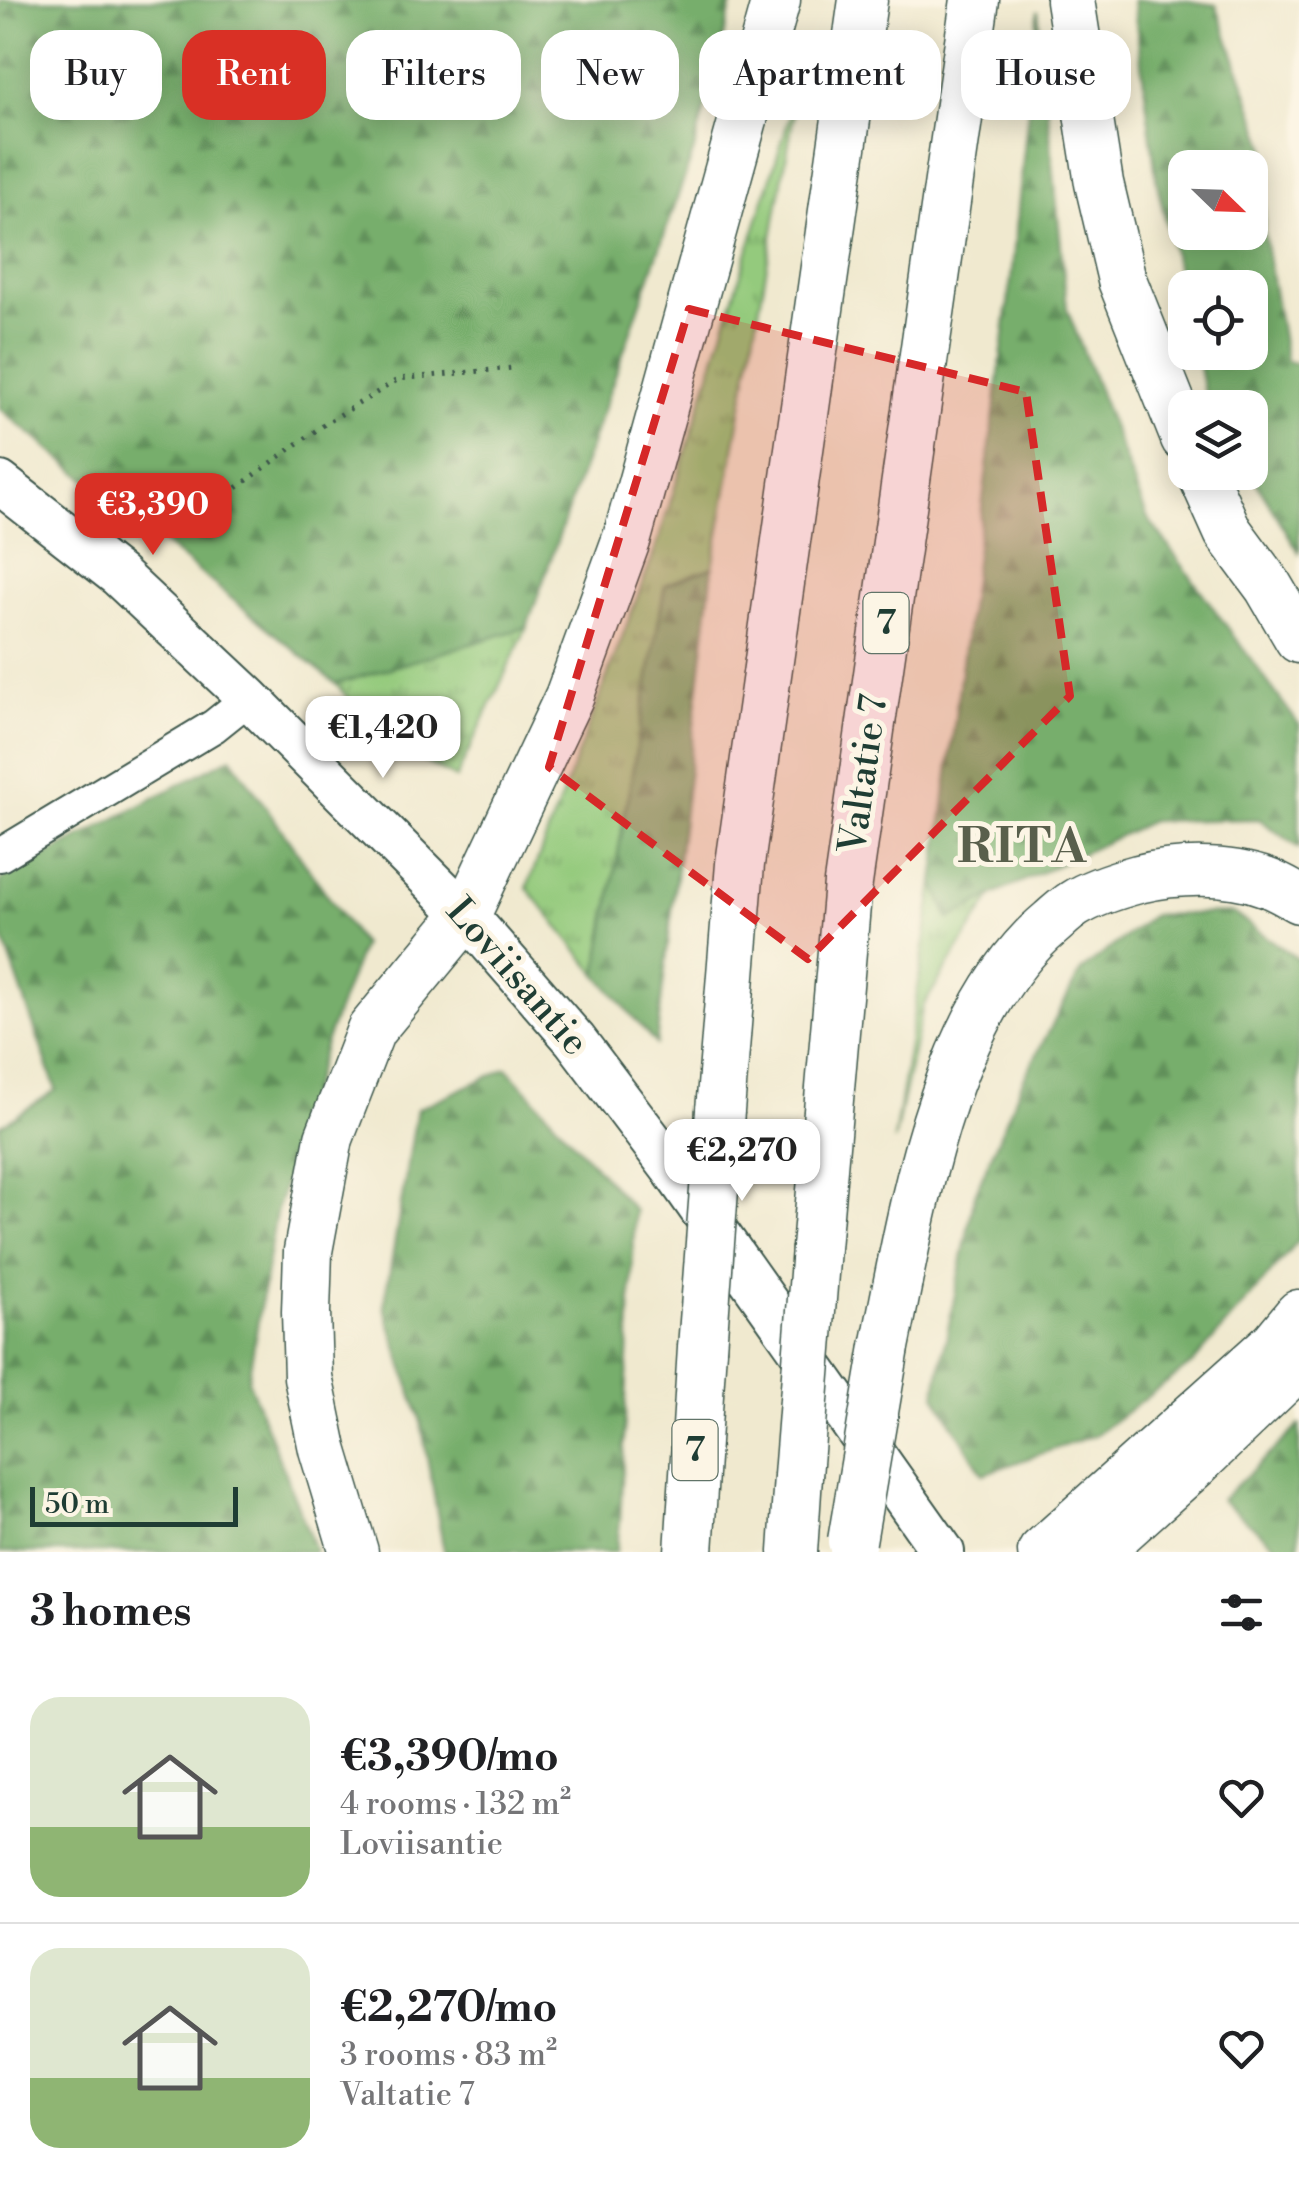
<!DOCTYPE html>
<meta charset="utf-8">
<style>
:root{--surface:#fff;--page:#f6f6f6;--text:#202124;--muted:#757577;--line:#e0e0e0;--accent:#d93025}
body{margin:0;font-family:"Libre Bodoni",serif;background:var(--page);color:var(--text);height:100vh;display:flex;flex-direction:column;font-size:38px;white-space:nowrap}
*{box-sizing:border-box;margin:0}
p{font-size:32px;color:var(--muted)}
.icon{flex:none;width:55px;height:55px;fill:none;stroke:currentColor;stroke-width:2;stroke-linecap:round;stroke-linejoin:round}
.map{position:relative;height:1552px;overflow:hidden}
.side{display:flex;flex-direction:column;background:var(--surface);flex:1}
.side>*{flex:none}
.top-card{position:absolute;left:30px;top:30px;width:1240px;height:90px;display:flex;gap:20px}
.needle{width:65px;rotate:113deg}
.tools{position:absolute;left:1168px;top:150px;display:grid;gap:20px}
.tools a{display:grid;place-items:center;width:100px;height:100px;border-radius:20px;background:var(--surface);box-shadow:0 5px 25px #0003;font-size:50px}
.scale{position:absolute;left:30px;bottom:25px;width:208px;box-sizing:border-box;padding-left:10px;border:5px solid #1f3d34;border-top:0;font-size:28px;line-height:35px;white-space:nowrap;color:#1f3d34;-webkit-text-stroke:8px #fcf5e5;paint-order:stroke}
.price{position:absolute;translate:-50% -85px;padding:0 22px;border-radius:20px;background:#fff;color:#222;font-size:32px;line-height:65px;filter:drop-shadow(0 2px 5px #0008)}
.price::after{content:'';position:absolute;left:50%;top:60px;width:30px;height:22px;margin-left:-15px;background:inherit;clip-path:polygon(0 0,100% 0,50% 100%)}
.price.current{background:var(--accent);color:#fff}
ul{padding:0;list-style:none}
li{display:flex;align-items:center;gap:30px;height:250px;padding:0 30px}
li+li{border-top:2px solid var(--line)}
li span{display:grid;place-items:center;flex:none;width:280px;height:200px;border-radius:30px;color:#555}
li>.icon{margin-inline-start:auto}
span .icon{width:120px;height:120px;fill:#fffc;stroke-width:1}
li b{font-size:42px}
h2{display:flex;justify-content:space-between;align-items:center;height:120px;padding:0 30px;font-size:42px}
.tag{padding:0 35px;border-radius:30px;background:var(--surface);box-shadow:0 5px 25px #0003;font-size:35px;line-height:90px}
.tag.current{background:var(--accent);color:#fff}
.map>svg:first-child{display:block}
</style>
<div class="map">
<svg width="1299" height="1552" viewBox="0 0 1299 1552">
<defs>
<pattern id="grass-tufts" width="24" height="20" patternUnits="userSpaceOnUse" patternTransform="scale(2.5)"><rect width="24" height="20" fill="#94ca7d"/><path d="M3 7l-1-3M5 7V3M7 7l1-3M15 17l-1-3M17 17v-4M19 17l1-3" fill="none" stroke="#78a567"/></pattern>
<pattern id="forest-firs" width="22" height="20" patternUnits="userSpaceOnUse" patternTransform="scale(2.5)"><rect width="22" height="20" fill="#77ae6c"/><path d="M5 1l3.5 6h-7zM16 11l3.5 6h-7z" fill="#618f5a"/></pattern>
</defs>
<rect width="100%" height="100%" fill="#fcf5e5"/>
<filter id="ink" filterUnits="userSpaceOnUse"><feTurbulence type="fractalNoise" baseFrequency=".01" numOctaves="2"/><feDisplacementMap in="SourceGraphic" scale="20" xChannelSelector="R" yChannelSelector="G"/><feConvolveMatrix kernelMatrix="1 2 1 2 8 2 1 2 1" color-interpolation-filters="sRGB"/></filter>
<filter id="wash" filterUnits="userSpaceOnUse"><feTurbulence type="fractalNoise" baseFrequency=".0048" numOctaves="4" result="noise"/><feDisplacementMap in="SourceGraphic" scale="40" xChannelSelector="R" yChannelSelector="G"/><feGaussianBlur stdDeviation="2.25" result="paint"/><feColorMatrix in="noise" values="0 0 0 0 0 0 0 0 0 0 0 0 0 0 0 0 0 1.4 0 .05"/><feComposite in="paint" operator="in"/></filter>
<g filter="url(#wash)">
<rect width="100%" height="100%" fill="#f0e9cf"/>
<path fill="url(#grass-tufts)" stroke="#5a8458" stroke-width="2.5" d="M799 86 713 567 665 585 597 974 527 888 657 545Z
M527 627 456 778 383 740 336 684Z
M934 883 949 919 993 895 923 1006 894 1141Z"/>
<path fill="url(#forest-firs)" stroke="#4b7650" stroke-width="2.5" fill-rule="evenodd" d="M0 0H733L694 150 527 627 336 684 0 409Z
M1133 0H1180L1216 5 1266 146 1264 233 1286 361 1299 364V552L1250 472V408L1213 407 1205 395 1196 353 1250 352V288H1185V305L1157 183ZM1185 168H1250V232H1185Z
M1038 10 1067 309 1147 517 1299 725V848L1259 819 1151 821 993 895 949 919 934 883 1011 280Z
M713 567 656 1044 597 974 665 585Z
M231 757 362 945 325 1043 276 1213 248 1380 316 1552H0V1126L56 1090 0 929V880Z
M1233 913 1299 960V1240L1193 1363 1095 1435 983 1474 935 1395 975 1194 1023 1080 1081 971 1153 915Z
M507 1068 635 1211 620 1522 616 1552H444L421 1422 384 1306 417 1109Z
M1299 1426V1552H1284L1221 1500Z"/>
</g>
<g filter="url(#ink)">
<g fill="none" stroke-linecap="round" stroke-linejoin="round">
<defs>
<path id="minor" d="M0 855 214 726 249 698"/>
<path id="major" d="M0 483 118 575 249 698 466 915 575 1040 671 1167 943 1552"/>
<path id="highway" d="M1070 0 1099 183 1122 280 1185 438
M1201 472 1228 532 1268 586 1299 639
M720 1111 740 864 863 0
M816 1248 848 883 975 0
M885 1347C912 1214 942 1014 1051 923 1058 917 1066 909 1074 904 1093 892 1116 885 1138 879 1176 870 1227 868 1265 882 1277 886 1288 893 1299 899
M354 1552 323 1449 308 1377 306 1312 308 1251 329 1138 371 1030 466 915 569 697 627 538 776 0
M689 1552 702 1348
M793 1552 798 1476
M1042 1552 1275 1343 1299 1314
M1097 1552 1194 1465 1299 1365"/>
</defs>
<use href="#minor" stroke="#3e574b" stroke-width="36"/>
<use href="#major" stroke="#3e574b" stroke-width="46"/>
<use href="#highway" stroke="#3e574b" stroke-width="51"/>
<path stroke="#3e574b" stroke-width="5" stroke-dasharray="2.5 8" stroke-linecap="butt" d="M220 500 325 424 399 379 513 368"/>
<use href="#minor" stroke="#fff" stroke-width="32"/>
<use href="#major" stroke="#fff" stroke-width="42"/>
<use href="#highway" stroke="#fff" stroke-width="48"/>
<defs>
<path id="highway-bridge" d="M702 1348 720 1111
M798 1476 816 1248
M852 1541 885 1347"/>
</defs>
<use href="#highway-bridge" stroke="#3e574b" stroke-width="51" stroke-linecap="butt"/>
<use href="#highway-bridge" stroke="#fff" stroke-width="48"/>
</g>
</g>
<path fill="#d62828" fill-opacity="0.2" stroke="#d62828" stroke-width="8" stroke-dasharray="20 12" stroke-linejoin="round" d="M689 309 1026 392 1070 696 808 959 549 767Z"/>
<g text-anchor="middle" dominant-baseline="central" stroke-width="10" stroke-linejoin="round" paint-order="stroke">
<g fill="#fcf5e5" stroke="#617469" stroke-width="2.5">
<rect x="863.5" y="593" width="45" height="60" rx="8"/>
<rect x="672.5" y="1420" width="45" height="60" rx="8"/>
</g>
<g font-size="35" font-weight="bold" fill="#1f3d34">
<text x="886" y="623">7</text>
<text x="695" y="1450">7</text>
</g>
<g font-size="38" fill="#1f3d34" stroke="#fcf5e5">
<text transform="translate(864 774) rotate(-82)">Valtatie 7</text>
<text transform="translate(517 977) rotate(49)">Loviisantie</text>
</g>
<g font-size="48" font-weight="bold" letter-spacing="2.5" fill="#595f4c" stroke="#fcf5e5">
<text x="1023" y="848">RITA</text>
</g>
</g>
</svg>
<div class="tools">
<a><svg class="needle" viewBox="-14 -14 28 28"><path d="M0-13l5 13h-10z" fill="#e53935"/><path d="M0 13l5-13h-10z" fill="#757577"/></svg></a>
<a><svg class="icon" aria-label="locate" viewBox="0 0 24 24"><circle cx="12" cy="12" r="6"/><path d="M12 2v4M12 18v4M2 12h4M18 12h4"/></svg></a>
<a><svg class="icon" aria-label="layers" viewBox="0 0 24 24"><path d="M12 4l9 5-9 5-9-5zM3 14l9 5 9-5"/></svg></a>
</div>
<div class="scale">50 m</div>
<b class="price current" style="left:153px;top:558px">€3,390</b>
<b class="price" style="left:383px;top:781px">€1,420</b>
<b class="price" style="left:742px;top:1204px">€2,270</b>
<div class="top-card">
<a class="tag">Buy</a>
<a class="tag current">Rent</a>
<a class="tag">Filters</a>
<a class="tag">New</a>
<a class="tag">Apartment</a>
<a class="tag">House</a>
</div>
</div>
<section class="side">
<h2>3 homes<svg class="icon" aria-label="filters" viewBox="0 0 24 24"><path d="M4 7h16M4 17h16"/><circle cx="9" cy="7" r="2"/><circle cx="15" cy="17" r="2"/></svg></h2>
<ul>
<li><span style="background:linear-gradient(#dfe7d0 65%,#8fb573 0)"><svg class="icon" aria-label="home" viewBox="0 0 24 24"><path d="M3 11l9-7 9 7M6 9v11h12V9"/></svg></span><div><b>€3,390/mo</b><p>4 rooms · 132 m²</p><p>Loviisantie</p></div><svg class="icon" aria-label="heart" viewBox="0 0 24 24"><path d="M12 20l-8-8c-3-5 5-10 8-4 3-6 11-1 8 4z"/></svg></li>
<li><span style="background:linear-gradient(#dfe7d0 65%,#8fb573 0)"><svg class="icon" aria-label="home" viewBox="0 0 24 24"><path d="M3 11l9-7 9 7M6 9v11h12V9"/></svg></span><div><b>€2,270/mo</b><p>3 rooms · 83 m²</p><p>Valtatie 7</p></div><svg class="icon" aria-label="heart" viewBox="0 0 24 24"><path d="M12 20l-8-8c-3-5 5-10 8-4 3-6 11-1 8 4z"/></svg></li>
</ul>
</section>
